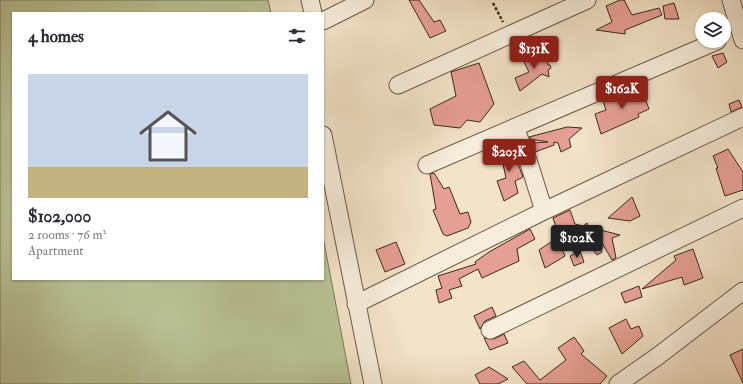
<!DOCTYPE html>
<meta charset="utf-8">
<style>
:root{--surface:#fff;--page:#f7f7f7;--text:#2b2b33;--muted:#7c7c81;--accent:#8f2418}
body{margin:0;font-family:"IM FELL Double Pica",serif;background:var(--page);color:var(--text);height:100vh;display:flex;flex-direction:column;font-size:15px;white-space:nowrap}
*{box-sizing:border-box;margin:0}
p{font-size:13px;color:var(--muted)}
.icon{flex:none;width:22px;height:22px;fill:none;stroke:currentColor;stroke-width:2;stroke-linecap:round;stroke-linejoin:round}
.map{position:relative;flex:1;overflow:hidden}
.panel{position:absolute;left:12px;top:12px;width:312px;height:268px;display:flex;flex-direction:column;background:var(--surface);border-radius:0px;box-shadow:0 1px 3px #0004}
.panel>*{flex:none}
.tools{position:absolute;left:695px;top:12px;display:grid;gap:8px}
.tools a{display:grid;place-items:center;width:36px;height:36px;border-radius:50%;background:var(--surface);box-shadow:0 1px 3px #0004;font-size:20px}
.price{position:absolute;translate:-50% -34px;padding:0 9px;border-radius:4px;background:var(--accent);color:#fff;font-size:13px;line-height:26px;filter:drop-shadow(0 1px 2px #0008)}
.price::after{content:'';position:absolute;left:50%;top:24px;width:12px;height:9px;margin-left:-6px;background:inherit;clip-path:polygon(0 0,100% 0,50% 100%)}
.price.selected{background:#222;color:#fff}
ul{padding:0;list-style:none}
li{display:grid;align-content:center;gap:8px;height:212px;padding:0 16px}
li span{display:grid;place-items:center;height:124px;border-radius:0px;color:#555}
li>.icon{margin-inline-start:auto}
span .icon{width:72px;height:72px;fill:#fffc;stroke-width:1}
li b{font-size:17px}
h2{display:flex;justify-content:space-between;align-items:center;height:48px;padding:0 16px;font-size:17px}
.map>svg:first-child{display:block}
</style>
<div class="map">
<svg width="743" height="384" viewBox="0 0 743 384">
<rect width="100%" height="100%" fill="#f3e3c9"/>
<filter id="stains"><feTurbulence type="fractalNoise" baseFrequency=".005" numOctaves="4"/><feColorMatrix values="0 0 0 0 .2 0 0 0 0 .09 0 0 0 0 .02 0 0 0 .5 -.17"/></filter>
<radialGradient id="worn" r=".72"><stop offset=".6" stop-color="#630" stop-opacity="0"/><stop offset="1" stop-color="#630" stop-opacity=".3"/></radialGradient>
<path fill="#bac498" stroke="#7a7758" d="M0 0H268L271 13H13V279H323V237L351 384H0Z"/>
<path fill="#e69f94" stroke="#392a19" d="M409 0H419L434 22 440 20 446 31 430 38Z
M620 0H624L632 15 659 8 662 15 625 30V34L596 30 612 22 606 6Z
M674 3 679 19H665L663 6Z
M546 51 548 65H550L551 68 548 70 549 77 542 74 520 91 515 78 529 72 524 62Z
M723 53 727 62 718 68 712 56Z
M479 63 494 104 480 122 467 120 460 128 434 125 430 109 456 96 451 72Z
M641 87 649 109 638 114 639 117 601 134 595 114 606 110 603 101Z
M739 100 742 107 731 112 729 104Z
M567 127 582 128 569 139 571 147 561 152 558 143 554 142V145L535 152 532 143 548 142 530 139 529 137Z
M511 145 523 177 515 181 518 193 504 201 497 181 506 178 499 146Z
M728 149 743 172V190L725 196 716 168H718L713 156Z
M434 173 444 189 449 187 460 214 468 212 471 222 468 228 447 236 443 234 433 210 436 209 430 174Z
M632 197 640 216 630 221 608 218Z
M570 210 575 224 583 226 587 223 589 227 620 235 612 238 616 258 612 260 601 241 597 243 602 252 597 255 576 228 559 236 553 218Z
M530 229 535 239 517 249 519 261 482 278 478 269 459 279 462 286 449 290 452 298 439 303 436 290 442 288 438 276 476 264 475 262 489 252Z
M557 238 565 256 545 268 539 250Z
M396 242 405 264 385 272 376 250Z
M693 249 703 278 684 285 682 277 642 289 676 260 674 256Z
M580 251 584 262 574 266 570 256Z
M639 286 642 297 625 303 621 293Z
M492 307 496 316 485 321 480 329 474 316Z
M626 319 631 329 639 326 643 336 622 354 609 328Z
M504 334 508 343 490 350 484 338 494 339Z
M574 337 584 351 581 354 607 376 600 384H527L512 367 524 361 540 380 566 360 558 348Z
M743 349V383L730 355Z
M489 367 508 379 498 384H480L475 375Z"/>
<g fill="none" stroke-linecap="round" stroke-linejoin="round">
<defs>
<path id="minor" d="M310 0 313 13
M731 0 743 40
M323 21 365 0
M398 85 587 0
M515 128 528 160 544 211
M323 135 373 384
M427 165 717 41
M356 304 544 211 743 117
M490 330 743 208
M618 384 658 356 743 291"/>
</defs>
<use href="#minor" stroke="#685845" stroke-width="19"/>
<path stroke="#392a19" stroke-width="2.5" stroke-dasharray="3 2" stroke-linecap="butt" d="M493 3 503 22"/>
<use href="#minor" stroke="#f7eddc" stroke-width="17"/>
</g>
<rect width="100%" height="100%" filter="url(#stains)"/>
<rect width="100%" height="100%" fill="url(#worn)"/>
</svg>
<div class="tools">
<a><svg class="icon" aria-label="layers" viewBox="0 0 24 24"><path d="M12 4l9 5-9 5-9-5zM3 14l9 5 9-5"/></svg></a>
</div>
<b class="price" style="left:534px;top:70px">$131K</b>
<b class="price" style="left:622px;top:110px">$162K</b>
<b class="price" style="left:509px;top:173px">$203K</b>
<b class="price selected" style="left:577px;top:259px">$102K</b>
<section class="panel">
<h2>4 homes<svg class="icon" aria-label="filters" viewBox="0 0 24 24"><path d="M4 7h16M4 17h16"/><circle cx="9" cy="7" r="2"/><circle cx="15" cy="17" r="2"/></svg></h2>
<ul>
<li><span style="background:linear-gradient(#c9d6e8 75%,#c2b280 0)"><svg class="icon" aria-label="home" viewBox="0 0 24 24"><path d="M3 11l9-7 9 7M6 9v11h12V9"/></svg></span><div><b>$102,000</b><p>2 rooms · 76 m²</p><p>Apartment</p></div></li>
</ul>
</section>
</div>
